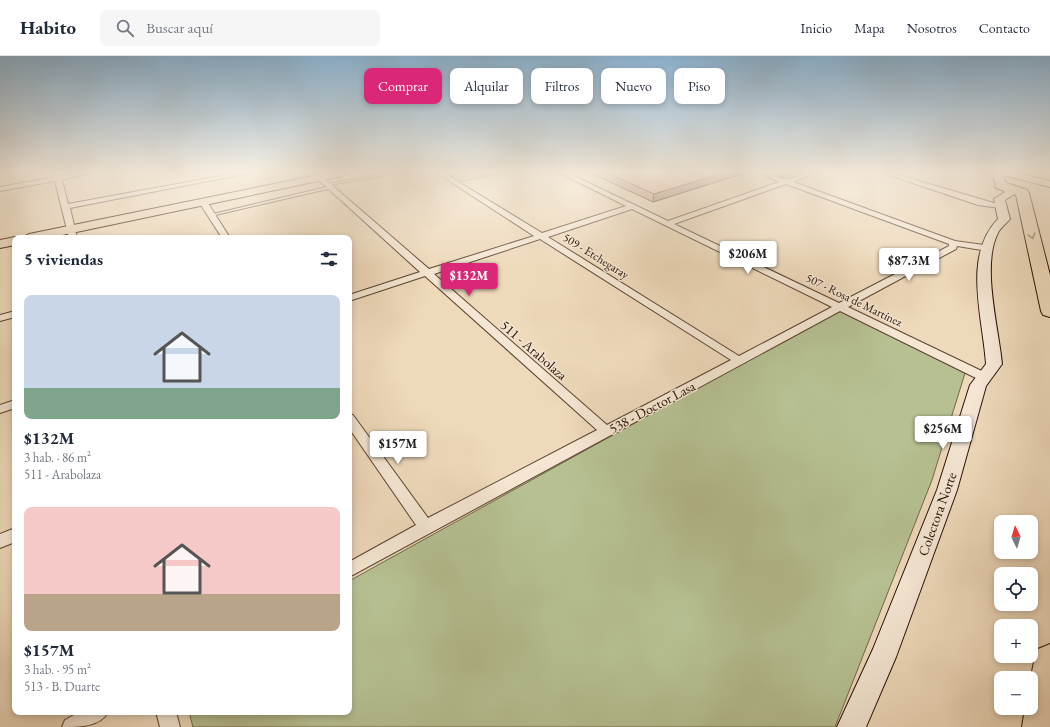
<!DOCTYPE html>
<html lang="es">
<meta charset="utf-8">
<style>
:root{--surface:#fff;--page:#f6f6f7;--text:#1f2937;--muted:#747a83;--line:#e0e1e3;--accent:#db2777}
body{margin:0;font-family:"EB Garamond",serif;background:var(--page);color:var(--text);height:100vh;display:flex;flex-direction:column;font-size:15px;white-space:nowrap}
*{box-sizing:border-box;margin:0}
p{font-size:13px;color:var(--muted)}
.icon{flex:none;width:22px;height:22px;fill:none;stroke:currentColor;stroke-width:2;stroke-linecap:round;stroke-linejoin:round}
.map{position:relative;flex:1;overflow:hidden}
.details{position:absolute;left:12px;top:179px;width:340px;height:480px;display:flex;flex-direction:column;background:var(--surface);border-radius:8px;box-shadow:0 2px 6px #0003}
.details>*{flex:none}
.guide{position:absolute;left:364px;top:12px;width:380px;height:36px;display:flex;gap:8px}
.needle{width:26px;rotate:355deg}
.buttons{position:absolute;left:994px;top:459px;display:grid;gap:8px}
.buttons a{display:grid;place-items:center;width:44px;height:44px;border-radius:8px;background:var(--surface);box-shadow:0 2px 6px #0003;font-size:20px}
.price{position:absolute;translate:-50% -34px;padding:0 9px;border-radius:4px;background:#fff;color:#222;font-size:13px;line-height:26px;filter:drop-shadow(0 1px 2px #0008)}
.price::after{content:'';position:absolute;left:50%;top:24px;width:12px;height:9px;margin-left:-6px;background:inherit;clip-path:polygon(0 0,100% 0,50% 100%)}
.price.active{background:var(--accent);color:#fff}
ul{padding:0;list-style:none}
li{display:grid;align-content:center;gap:8px;height:212px;padding:0 12px}
li span{display:grid;place-items:center;height:124px;border-radius:8px;color:#555}
li>.icon{margin-inline-start:auto}
span .icon{width:72px;height:72px;fill:#fffc;stroke-width:1}
li b{font-size:17px}
h2{display:flex;justify-content:space-between;align-items:center;height:48px;padding:0 12px;font-size:17px}
.pill{padding:0 14px;border-radius:8px;background:var(--surface);box-shadow:0 2px 6px #0003;font-size:14px;line-height:36px}
.pill.active{background:var(--accent);color:#fff}
header{display:flex;align-items:center;gap:24px;box-sizing:border-box;height:56px;padding:0 20px;background:var(--surface);border-bottom:1px solid var(--line)}
header strong{font-size:19px}
nav{display:flex;gap:22px;margin-inline-start:auto;font-size:14px}
.search{width:280px;height:36px;background:var(--page);display:flex;align-items:center;gap:10px;box-sizing:border-box;padding:0 14px;border-radius:8px;color:var(--muted);font-size:15px}
.map>svg:first-child{display:block}
</style>
<header>
<strong>Habito</strong>
<div class="search"><svg class="icon" aria-label="search" viewBox="0 0 24 24"><circle cx="10" cy="10" r="6"/><path d="M15 15l6 6"/></svg>Buscar aquí</div>
<nav><a>Inicio</a><a>Mapa</a><a>Nosotros</a><a>Contacto</a></nav>
</header>
<div class="map">
<svg width="1050" height="671" viewBox="0 0 1050 671">
<rect width="100%" height="100%" fill="#eed9bb"/>
<filter id="stains"><feTurbulence type="fractalNoise" baseFrequency=".005" numOctaves="4"/><feColorMatrix values="0 0 0 0 .2 0 0 0 0 .09 0 0 0 0 .02 0 0 0 .5 -.17"/></filter>
<radialGradient id="worn" r=".72"><stop offset=".6" stop-color="#630" stop-opacity="0"/><stop offset="1" stop-color="#630" stop-opacity=".3"/></radialGradient>
<path fill="#b6c092" stroke="#706849" d="M445 117H500L460 126Z
M839 254 965 317 932 424 835 671H193L189 656H349V525Z"/>
<g fill="none" stroke-linecap="round" stroke-linejoin="round">
<defs>
<path id="lane" d="M391 117H398L329 129 327 128Z
M331 130H332V132L211 160 209 159Z"/>
<path id="street" d="M54 117H60L61 120 77 117H90L62 124 68 148 237 117H249L70 152 77 182H69L55 125 0 135V131L55 121Z
M311 117H318L429 213 534 180 437 117H444L542 177 626 150 560 117H568L668 165 779 126 759 117C769 117 779 124 786 123 796 123 804 117 814 117L793 126 955 185 991 190V194L988 195 957 190 956 193 848 251 988 318 990 321 988 324H980L840 255 349 521V506L416 469 349 372V358L353 359 428 462 597 374 425 220 349 245V239L420 216ZM786 128 949 188V190L839 247 674 168ZM632 153 832 251 739 300 548 181ZM540 183 731 304 607 369 434 218Z
M883 117H892L1004 150 1000 152 978 149Z
M200 144H206L230 182H222L199 146Z
M15 255V261L0 265V259Z
M15 344V352L0 357V349Z
M15 472V486L0 492V478Z
M79 656H108C100 671 79 671 62 671L65 664Z
M156 656H176L180 671H160Z"/>
<path id="secondary" d="M994 117H1017L1050 125V131L1004 119V124L1016 137 1005 144 1010 163C1006 168 1000 172 998 177 981 209 999 273 1002 308L986 330 957 434 896 601 866 671H837L873 593 937 434 970 329 986 308C983 262 962 200 998 163L994 143 1005 136 994 125Z"/>
<path id="primary" d="M328 117H347L342 120 48 182H22L29 178Z
M15 181 19 182H15V189L0 192V184Z"/>
<path id="highway" d="M1001 125 1027 134 1029 137 1050 219V261L1043 259 1041 255 1016 139 996 132 995 129Z
M1050 588V671H1022L1025 652H1031C1031 630 1030 613 1038 593Z"/>
</defs>
<use href="#lane" stroke="#5a422f" stroke-width="2"/>
<use href="#street" stroke="#5a422f" stroke-width="2"/>
<use href="#secondary" stroke="#291000" stroke-width="2"/>
<use href="#primary" stroke="#291000" stroke-width="2"/>
<use href="#highway" stroke="#291000" stroke-width="2"/>
<use href="#lane" fill="#f4e6d3" fill-rule="evenodd"/>
<use href="#street" fill="#f4e6d3" fill-rule="evenodd"/>
<use href="#secondary" fill="#f4e6d3" fill-rule="evenodd"/>
<use href="#primary" fill="#eed9bb" fill-rule="evenodd"/>
<use href="#highway" fill="#eed9bb" fill-rule="evenodd"/>
</g>
<path fill="#c99584" stroke="#291000" d="M595 117H745L653 146 595 119Z
M771 117H795L782 121Z"/>
<path fill="#a4796c" stroke="#291000" d="M723 117H745L653 146 654 138Z
M784 117H795L782 121Z"/>
<path fill="#eaad9a" stroke="#291000" d="M607 117H723L654 138Z"/>
<defs><path id="oneway-chevron" d="M-2-3.5L2.5 0L-2 3.5" fill="none" stroke-width="1.6" stroke-linecap="round" stroke-linejoin="round"/></defs>
<use stroke="#957f67" href="#oneway-chevron" transform="translate(1032 180) rotate(73)"/>
<linearGradient id="sky" x2="0" y2="1"><stop stop-color="#8bb5d6"/><stop offset="0.55" stop-color="#f7eee0"/><stop offset="1" stop-color="#f7eee0" stop-opacity="0"/></linearGradient>
<rect width="1050" height="211" fill="url(#sky)"/>
<g text-anchor="middle" dominant-baseline="central" stroke-width="3" stroke-linejoin="round" paint-order="stroke">
<g font-size="12" fill="#291000" stroke="#f4e6d3">
<text transform="translate(596 200) rotate(32)">509 - Etchegaray</text>
<text transform="translate(854 244) rotate(26)">507 - Rosa de Martínez</text>
</g>
<g font-size="14" fill="#291000" stroke="#f4e6d3">
<text transform="translate(534 294) rotate(41)">511 - Arabolaza</text>
<text transform="translate(652 351) rotate(-28)">538 - Doctor Lasa</text>
<text transform="translate(937 458) rotate(-70)">Colectora Norte</text>
</g>
</g>
<rect width="100%" height="100%" filter="url(#stains)"/>
<rect width="100%" height="100%" fill="url(#worn)"/>
</svg>
<div class="buttons">
<a><svg class="needle" viewBox="-14 -14 28 28"><path d="M0-13l5 13h-10z" fill="#e53935"/><path d="M0 13l5-13h-10z" fill="#747a83"/></svg></a>
<a><svg class="icon" aria-label="locate" viewBox="0 0 24 24"><circle cx="12" cy="12" r="6"/><path d="M12 2v4M12 18v4M2 12h4M18 12h4"/></svg></a>
<a>+</a>
<a>−</a>
</div>
<b class="price" style="left:748px;top:219px">$206M</b>
<b class="price" style="left:909px;top:226px">$87.3M</b>
<b class="price active" style="left:469px;top:241px">$132M</b>
<b class="price" style="left:943px;top:394px">$256M</b>
<b class="price" style="left:398px;top:409px">$157M</b>
<div class="guide">
<a class="pill active">Comprar</a>
<a class="pill">Alquilar</a>
<a class="pill">Filtros</a>
<a class="pill">Nuevo</a>
<a class="pill">Piso</a>
</div>
<section class="details">
<h2>5 viviendas<svg class="icon" aria-label="filters" viewBox="0 0 24 24"><path d="M4 7h16M4 17h16"/><circle cx="9" cy="7" r="2"/><circle cx="15" cy="17" r="2"/></svg></h2>
<ul>
<li><span style="background:linear-gradient(#c9d6e8 75%,#7fa58c 0)"><svg class="icon" aria-label="home" viewBox="0 0 24 24"><path d="M3 11l9-7 9 7M6 9v11h12V9"/></svg></span><div><b>$132M</b><p>3 hab. · 86 m²</p><p>511 - Arabolaza</p></div></li>
<li><span style="background:linear-gradient(#f6c9c9 70%,#b9a48a 0)"><svg class="icon" aria-label="home" viewBox="0 0 24 24"><path d="M3 11l9-7 9 7M6 9v11h12V9"/></svg></span><div><b>$157M</b><p>3 hab. · 95 m²</p><p>513 - B. Duarte</p></div></li>
</ul>
</section>
</div>
